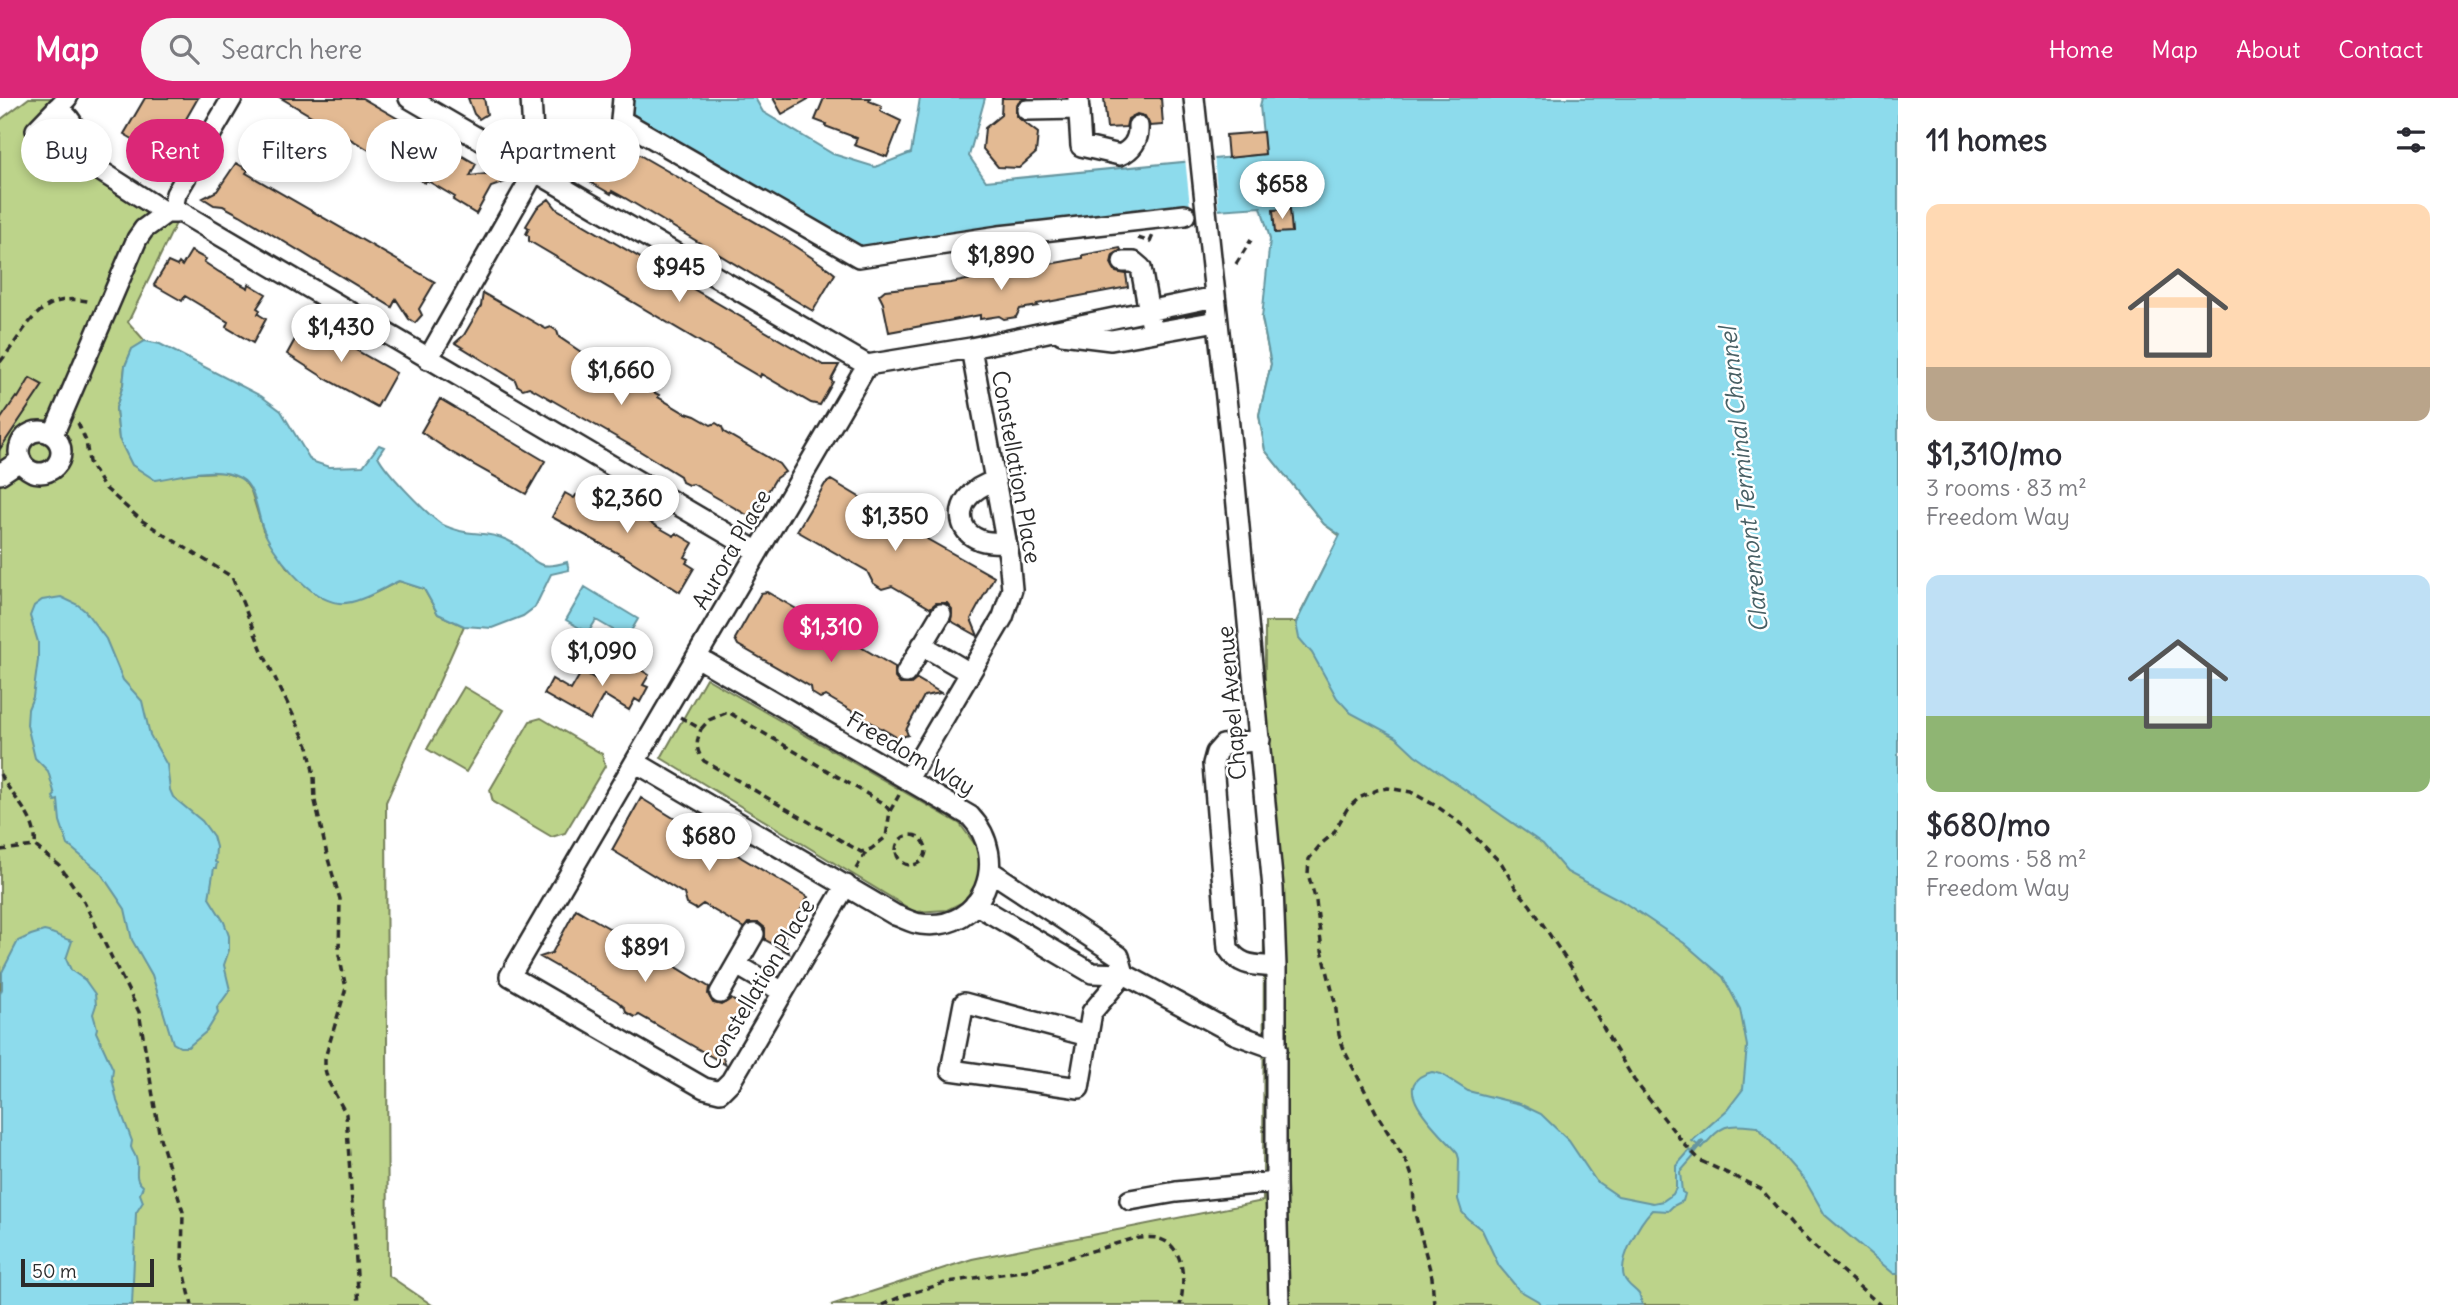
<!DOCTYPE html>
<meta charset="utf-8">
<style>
:root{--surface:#fff;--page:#f7f7f7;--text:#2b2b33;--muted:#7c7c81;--accent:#db2777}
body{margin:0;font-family:Delius,sans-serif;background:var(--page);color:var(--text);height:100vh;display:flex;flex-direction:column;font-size:26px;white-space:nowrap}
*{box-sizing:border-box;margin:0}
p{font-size:23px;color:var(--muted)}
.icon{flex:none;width:38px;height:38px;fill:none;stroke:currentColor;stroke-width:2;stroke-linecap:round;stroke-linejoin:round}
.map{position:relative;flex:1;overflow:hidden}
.sheet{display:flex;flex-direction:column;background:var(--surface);width:560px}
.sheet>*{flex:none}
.top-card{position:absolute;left:21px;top:21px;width:665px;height:63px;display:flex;gap:14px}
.scale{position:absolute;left:21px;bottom:18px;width:133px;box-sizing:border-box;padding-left:7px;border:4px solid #2b2b2b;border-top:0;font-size:19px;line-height:24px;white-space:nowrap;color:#2b2b2b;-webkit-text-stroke:5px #fff;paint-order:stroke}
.price{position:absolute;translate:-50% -60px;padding:0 16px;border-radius:24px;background:#fff;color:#222;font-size:23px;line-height:46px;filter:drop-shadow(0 2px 4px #0008)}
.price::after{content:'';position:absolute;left:50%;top:42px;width:21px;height:16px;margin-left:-10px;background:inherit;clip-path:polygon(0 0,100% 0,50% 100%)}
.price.on{background:var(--accent);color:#fff}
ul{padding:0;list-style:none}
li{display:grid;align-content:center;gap:14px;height:371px;padding:0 28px}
li span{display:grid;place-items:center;height:217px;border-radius:14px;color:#555}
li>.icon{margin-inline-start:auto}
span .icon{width:126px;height:126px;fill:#fffc;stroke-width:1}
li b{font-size:30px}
h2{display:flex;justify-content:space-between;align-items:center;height:84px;padding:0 28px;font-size:30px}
.chip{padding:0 24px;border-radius:32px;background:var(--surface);box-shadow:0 4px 10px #0003;font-size:24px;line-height:63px}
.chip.on{background:var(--accent);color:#fff}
header{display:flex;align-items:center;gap:42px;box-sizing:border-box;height:98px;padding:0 35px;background:var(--accent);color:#fff}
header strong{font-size:33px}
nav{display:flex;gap:38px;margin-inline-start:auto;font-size:24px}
.search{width:490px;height:63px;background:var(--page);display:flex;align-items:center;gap:18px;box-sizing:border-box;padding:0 24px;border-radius:38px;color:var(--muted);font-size:26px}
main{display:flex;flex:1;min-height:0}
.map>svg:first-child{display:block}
</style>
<header>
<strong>Map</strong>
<div class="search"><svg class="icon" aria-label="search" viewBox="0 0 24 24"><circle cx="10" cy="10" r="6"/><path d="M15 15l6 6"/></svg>Search here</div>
<nav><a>Home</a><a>Map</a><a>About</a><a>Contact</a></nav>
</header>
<main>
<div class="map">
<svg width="1898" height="1207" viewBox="0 0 1898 1207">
<rect width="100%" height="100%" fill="#fff"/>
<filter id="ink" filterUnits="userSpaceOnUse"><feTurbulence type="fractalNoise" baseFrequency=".0143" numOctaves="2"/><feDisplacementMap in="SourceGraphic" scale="14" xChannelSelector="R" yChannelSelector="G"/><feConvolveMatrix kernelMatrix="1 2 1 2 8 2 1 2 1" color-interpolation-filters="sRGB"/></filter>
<g filter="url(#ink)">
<path fill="#bcd38a" stroke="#747f5a" stroke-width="2" d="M29 0H56L29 30 181 115 128 224 145 243 132 252 125 268 123 287 116 310 119 341 199 375 222 374 242 380 251 393 263 432 288 471 367 499 399 483 424 491 438 516 464 528 386 704 388 1177 432 1207H0V22Z
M1262 220 1898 766V1207H831L972 1161 1263 1103 1265 524H1296L1340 438 1324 426 1265 352 1259 317 1271 266Z
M706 580 960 726 982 756 980 780 963 804 947 812 915 814 661 660Z
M464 589 503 612 466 674 427 651Z
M541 620 602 656 605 668 565 735 552 739 493 704 490 692 530 623Z"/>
<path fill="#8ddbec" stroke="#66959f" stroke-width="2" d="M631 0H755L763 14 833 56 875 69 911 55 920 0H985L969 58 986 83 1265 56 1260 8 1262 0H1898V1176H1894L1825 1117 1806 1084 1758 1029C1725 1026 1724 1025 1702 1050L1692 1043 1727 1012 1743 991 1747 948 1740 911 1723 879 1684 845 1622 803 1567 774 1543 746 1415 657 1396 639 1351 615 1337 600 1312 555 1299 540 1296 525 1340 437 1324 426 1265 352 1259 317 1271 266 1262 220 1270 141 1261 109 1187 114 864 153 638 22 631 12Z
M145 243 160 246 261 298 281 313 311 363 329 369 363 368 379 347 384 349 378 358C386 374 425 414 440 425 445 429 454 431 460 433 477 437 490 434 507 442 536 455 529 476 567 464L569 472 551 476 535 509 523 518 492 530 464 528 438 516 424 491 399 483C383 490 357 507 339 505 309 502 271 454 262 428 257 413 255 388 240 380 216 367 181 378 155 382L132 367 119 341 116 310 123 287 125 268 132 251Z
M585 489 638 521 627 540 596 522 588 535 566 522Z
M61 499 78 507 85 513 106 541 123 582 142 603 150 637 167 667 170 692 173 699 202 723 213 738 216 749 215 764 217 765 216 770H214L209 800 224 824 229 838V852L224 867 230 892 217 910 218 915 207 933 188 949H180L173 945 152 877 132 842 125 811 100 774 68 747 60 723 58 702 55 703 53 699 55 697 48 673 35 660 27 627 28 611 33 599 38 562V544L30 518 34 508 42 502Z
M44 833C55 835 62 840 72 843L66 861 71 872 85 882 95 896 96 907 93 916 97 930 96 934 113 971 112 980 117 1003 132 1043 131 1049C132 1053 135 1056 136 1060 140 1072 132 1079 143 1088L140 1096 143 1104 136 1115 132 1207H0V896L2 891V874L18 843 31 837Z
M1432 974 1441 976 1468 993 1520 1006 1541 1016 1569 1043 1596 1083 1618 1098 1653 1105 1663 1103 1673 1096 1676 1090V1068L1690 1052 1695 1057 1680 1074 1682 1094 1685 1096 1683 1103 1673 1108 1668 1113 1652 1112C1640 1124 1618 1162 1624 1179 1627 1187 1634 1190 1639 1196 1641 1199 1641 1203 1642 1207H1541L1538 1203 1519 1192 1499 1168 1482 1132 1467 1120 1462 1114 1458 1101 1459 1061 1457 1054C1444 1038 1382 986 1432 974Z"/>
<path fill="#fff" d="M1214 57 1219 115 1191 118 1185 60Z"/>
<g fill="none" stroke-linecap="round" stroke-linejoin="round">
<path stroke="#66959f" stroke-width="5" d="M1693 1055 1702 1044"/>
</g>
<path fill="#e3ba93" stroke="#2b2b2b" stroke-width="2" d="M145 0H198L182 28 187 31 178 48 163 39 160 44 156 41 150 51 124 36Z
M281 0H362L476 66 470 78 510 73 518 78 517 80 491 89 476 116 453 102 455 99 426 82 425 85Z
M468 0H484L487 16 479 21 474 16Z
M773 0H810L782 16Z
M824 0H870L869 3 882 8 880 13 901 23 887 59 854 47 857 40 825 28 826 26 815 22Z
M1002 0H1026L1016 7V18L1038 35 1036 55 1019 70 998 69 983 51 985 30 1001 17Z
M1104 0H1161L1163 27 1150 28 1145 18 1137 16 1128 21 1126 29 1107 30Z
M1263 34 1265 56 1228 60 1226 37Z
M618 49 634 58 636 55 676 78 781 139 829 171 835 176 813 213 625 100 612 93 611 96 590 84 605 59 610 62Z
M236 65 248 72 246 75 435 184 419 211 422 217 415 225 409 221 396 201 392 209 240 117 223 108 214 107 203 100 217 93Z
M549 101 557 111 811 260 823 267H839L831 282 833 284 820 307 811 305 761 276 760 279 529 143V138L526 136 529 130 526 128 537 110Z
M1290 111 1292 134 1275 135 1273 112Z
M1120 150 1121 152 1113 157 1111 165 1116 174 1126 176 1128 189 1037 206 1038 208 1020 211 1016 219 1004 221 999 218 980 221V217L889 234 883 205 879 197 885 192 951 185 993 177 992 172 1011 169V173L1083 160V157Z
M191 153 206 161 204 164 219 174 248 190 249 186 266 196 257 210 260 212 258 216 266 221 253 245 226 229 228 224 185 198 182 203 154 187 168 164 177 168 179 165 182 168Z
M483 195 546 231 551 229 557 233 559 239 584 256 659 297 658 299 683 314 695 318 711 327 716 325 722 329 724 334 779 366 785 374 776 380 758 410V425L747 417 693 386 688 387 682 384 680 378 630 347 529 289 523 291 517 287 515 282 455 245 464 237 481 208Z
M305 223 396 275 377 309 326 281 287 256Z
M30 280 43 287 0 351V322L16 299 18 300Z
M440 301 545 363 526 396 451 354 421 334Z
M831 382 906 427 911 425 919 430 920 435 927 441 994 479 971 521 978 538 951 523 952 511 947 505H936L930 510 892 488 882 491 873 485 867 473 797 433 825 386Z
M588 384 604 393 602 396 658 429 674 438 676 435 693 445 685 459 689 461 686 465 694 470 680 494 625 459 552 419 565 395 574 400 576 397 580 399Z
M767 494 840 536 846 528 858 535 854 545 895 569V580L900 586H911L917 581 941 595 924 598 906 632 908 637 898 640 826 598 820 600 812 595 811 589 738 547 735 541 761 495Z
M614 557 625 563 626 562 649 577 643 587 648 589 640 604 635 601 629 612 604 597 590 622 544 596 552 581 571 592 582 573 599 583Z
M641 700 719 748 724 745 733 750 734 754 742 760 808 799 784 841 789 855 765 842V830L759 825H748L744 830 703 806 696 811 687 806 684 796 612 752Z
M576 811 652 855 661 853 668 858 670 865 709 889 708 896 713 905 721 907 731 901 752 914 738 918 719 950 726 967 639 917 635 919 626 914 625 910 617 903 540 859 552 855Z"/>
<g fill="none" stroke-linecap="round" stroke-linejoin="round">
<defs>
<path id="minor" d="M232 0 176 96 174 105 177 112 758 454
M409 0 867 267 971 250 1215 199
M623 0 621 22 859 159 999 138 1185 117
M1078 0 1081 48 1120 57C1132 52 1139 42 1138 28
M1194 0 1233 365 1273 790 1276 869V1084L1279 1207
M57 10C73 21 80 34 71 52
M1027 12 1079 11
M44 36 36 32 67 0
M48 39 166 115H176
M1123 164H1134L1141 170 1151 225
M1062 236 1111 242 1217 223
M428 261 535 73 531 0
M19 354a21 21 0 1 1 42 0a21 21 0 1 1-42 0Z
M53 337 137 141 144 131 166 115
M0 376 21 362
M995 383C943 398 955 453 1006 443
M922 547 970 575
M906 575 941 516
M1260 642 1223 647 1216 655 1213 666 1228 850C1240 869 1255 867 1276 869
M635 664 895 817C904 820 912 825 921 826 984 834 1011 761 970 718L697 559
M908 681 1003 519 1012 491 1009 459 971 250
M990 773 1119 858 1124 876
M846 787 731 983 720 994 704 990 510 878 867 267
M975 806 1092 875 1124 876 1235 936 1277 951
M737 867 783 894
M720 895 754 836
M1088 938 964 905 951 972 1079 990 1092 914 1124 876
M1130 1102 1176 1094 1276 1084"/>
</defs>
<use href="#minor" stroke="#2b2b2b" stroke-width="24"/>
<path stroke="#2b2b2b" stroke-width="3.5" stroke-dasharray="7 5" stroke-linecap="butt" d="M1138 140 1150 144 1153 137
M1236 166 1251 142
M0 264C28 231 38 191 92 204
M78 325 86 343 89 364 103 388 141 422 232 479 263 555 308 648 314 678 315 703 328 761 340 801 339 857 346 890 325 960V971L328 983 346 1016 359 1207
M680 619 701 631 709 622 728 614 884 706 890 713 886 739 871 751 861 754 704 663C695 651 696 645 701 631
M0 676C12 700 38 719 35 748
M890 713 899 697
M896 752a15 15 0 1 1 30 0a15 15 0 1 1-30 0Z
M0 752 35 748 59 767 82 800 139 914 160 1040 183 1114 182 1164 192 1207
M856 771 867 752
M882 1207 905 1197 948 1184 1028 1172 1132 1141C1141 1140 1152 1138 1160 1141 1186 1149 1185 1187 1180 1207
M1434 1207 1432 1179 1414 1112 1413 1081 1408 1067 1378 1018 1345 954 1339 937 1335 904 1322 852 1316 803 1308 776 1309 761 1321 746 1333 736 1347 711 1359 700 1377 692 1388 690 1411 694 1438 709 1465 729 1502 766 1515 789 1530 807 1573 872 1606 935 1634 982 1684 1046 1701 1063 1761 1091 1798 1134 1880 1207"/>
<use href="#minor" stroke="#fff" stroke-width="19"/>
</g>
</g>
<g text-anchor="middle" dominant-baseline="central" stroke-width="5" stroke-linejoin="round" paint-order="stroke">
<g font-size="23" fill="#2b2b2b" stroke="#fff">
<text transform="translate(1017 369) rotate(80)">Constellation Place</text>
<text transform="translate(731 451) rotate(-60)">Aurora Place</text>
<text transform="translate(1231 605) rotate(-95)">Chapel Avenue</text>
<text transform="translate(911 655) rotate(30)">Freedom Way</text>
<text transform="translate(758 886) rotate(-59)">Constellation Place</text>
</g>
<g font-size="24" font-style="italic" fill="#486065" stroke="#fff">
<text transform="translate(1743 382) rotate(-96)">Claremont Terminal Channel</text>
</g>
</g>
</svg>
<div class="scale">50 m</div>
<b class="price" style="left:1282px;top:123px">$658</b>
<b class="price" style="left:1001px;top:194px">$1,890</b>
<b class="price" style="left:679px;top:206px">$945</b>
<b class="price" style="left:341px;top:266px">$1,430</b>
<b class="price" style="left:621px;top:309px">$1,660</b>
<b class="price" style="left:627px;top:437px">$2,360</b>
<b class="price" style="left:895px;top:455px">$1,350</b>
<b class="price on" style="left:831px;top:566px">$1,310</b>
<b class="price" style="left:602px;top:590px">$1,090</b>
<b class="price" style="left:709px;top:775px">$680</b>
<b class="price" style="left:645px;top:886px">$891</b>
<div class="top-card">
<a class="chip">Buy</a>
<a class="chip on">Rent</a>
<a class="chip">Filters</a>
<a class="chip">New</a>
<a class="chip">Apartment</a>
</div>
</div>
<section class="sheet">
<h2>11 homes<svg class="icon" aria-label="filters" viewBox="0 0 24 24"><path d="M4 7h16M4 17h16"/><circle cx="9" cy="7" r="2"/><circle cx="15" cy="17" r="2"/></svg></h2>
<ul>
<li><span style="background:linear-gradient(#ffd9b3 75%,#b9a48a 0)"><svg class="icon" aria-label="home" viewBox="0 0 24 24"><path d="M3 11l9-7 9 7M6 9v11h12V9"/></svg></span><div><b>$1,310/mo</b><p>3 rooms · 83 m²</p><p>Freedom Way</p></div></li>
<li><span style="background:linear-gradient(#bfe0f5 65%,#8fb573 0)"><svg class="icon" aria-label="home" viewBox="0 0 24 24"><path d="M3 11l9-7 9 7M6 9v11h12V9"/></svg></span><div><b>$680/mo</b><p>2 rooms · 58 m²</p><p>Freedom Way</p></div></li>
</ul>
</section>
</main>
